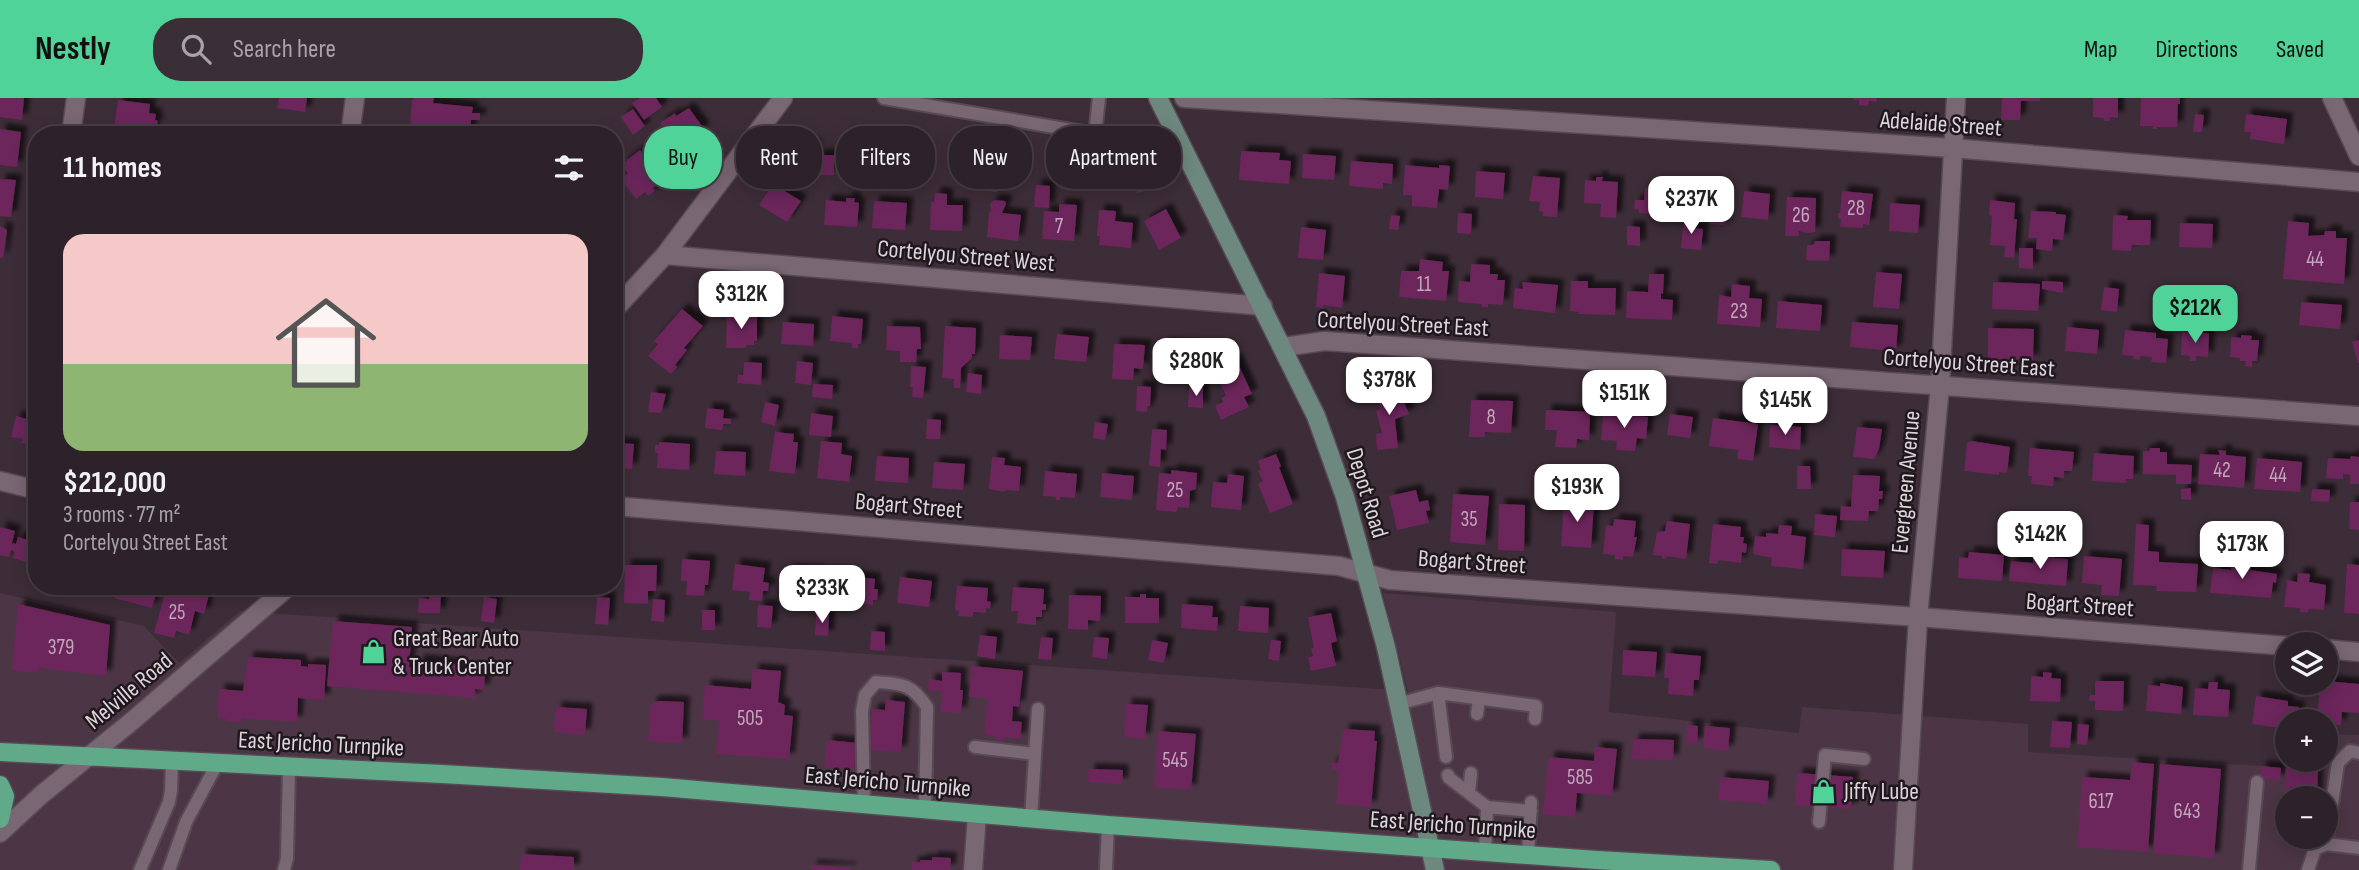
<!DOCTYPE html>
<meta charset="utf-8">
<style>
:root{--surface:#2e222a;--page:#3a2f36;--text:#f1f3f6;--muted:#a7a4a8;--line:#493f47;--accent:#50d398}
body{margin:0;font-family:"Sofia Sans Condensed",sans-serif;background:var(--page);color:var(--text);height:100vh;display:flex;flex-direction:column;font-size:26px;white-space:nowrap}
*{box-sizing:border-box;margin:0}
p{font-size:23px;color:var(--muted)}
.icon{flex:none;width:38px;height:38px;fill:none;stroke:currentColor;stroke-width:2;stroke-linecap:round;stroke-linejoin:round}
.map{position:relative;flex:1;overflow:hidden}
.panel{position:absolute;left:28px;top:28px;width:595px;height:469px;display:flex;flex-direction:column;background:var(--surface);border-radius:28px;box-shadow:0 4px 18px #0003,0 0 0 2px var(--line)}
.panel>*{flex:none}
.top-card{position:absolute;left:644px;top:28px;width:665px;height:63px;display:flex;gap:14px}
.buttons{position:absolute;left:2275px;top:534px;display:grid;gap:14px}
.buttons a{display:grid;place-items:center;width:63px;height:63px;border-radius:50%;background:var(--surface);box-shadow:0 4px 18px #0003,0 0 0 2px var(--line);font-size:35px}
.price{position:absolute;translate:-50% -60px;padding:0 16px;border-radius:14px;background:#fff;color:#222;font-size:23px;line-height:46px;filter:drop-shadow(0 2px 4px #0008)}
.price::after{content:'';position:absolute;left:50%;top:42px;width:21px;height:16px;margin-left:-10px;background:inherit;clip-path:polygon(0 0,100% 0,50% 100%)}
.price.on{background:var(--accent);color:#111}
ul{padding:0;list-style:none}
li{display:grid;align-content:center;gap:14px;height:371px;padding:0 35px}
li+li{border-top:2px solid var(--line)}
li span{display:grid;place-items:center;height:217px;border-radius:21px;color:#555}
li>.icon{margin-inline-start:auto}
span .icon{width:126px;height:126px;fill:#fffc;stroke-width:1}
li b{font-size:30px}
h2{display:flex;justify-content:space-between;align-items:center;height:84px;padding:0 35px;font-size:30px}
.chip{padding:0 24px;border-radius:28px;background:var(--surface);box-shadow:0 4px 18px #0003,0 0 0 2px var(--line);font-size:24px;line-height:63px}
.chip.on{background:var(--accent);color:#111}
header{display:flex;align-items:center;gap:42px;box-sizing:border-box;height:98px;padding:0 35px;background:var(--accent);color:#111}
header strong{font-size:33px}
nav{display:flex;gap:38px;margin-inline-start:auto;font-size:24px}
.search{width:490px;height:63px;background:var(--page);display:flex;align-items:center;gap:18px;box-sizing:border-box;padding:0 24px;border-radius:28px;color:var(--muted);font-size:26px}
.map>svg:first-child{display:block}
</style>
<header>
<strong>Nestly</strong>
<div class="search"><svg class="icon" aria-label="search" viewBox="0 0 24 24"><circle cx="10" cy="10" r="6"/><path d="M15 15l6 6"/></svg>Search here</div>
<nav><a>Map</a><a>Directions</a><a>Saved</a></nav>
</header>
<div class="map">
<svg width="2359" height="772" viewBox="0 0 2359 772">
<defs>
<filter id="shadow"><feDropShadow dx="6" dy="-6" stdDeviation="2" flood-color="#0009"/></filter>
</defs>
<rect width="100%" height="100%" fill="#3d2d38"/>
<path fill="#4c3645" fill-rule="evenodd" d="M0 495 144 528 179 565 240 513 1408 593 1383 495 1616 514 1609 614 1799 635 1802 609 2028 626V654L2282 669 2286 634 2287 662H2326V636L2359 637V772H0ZM2287 700H2326V738H2287Z"/>
<path fill="#6c265b" filter="url(#shadow)" d="M0 0H24L22 22 0 19Z
M279 0H307L305 14 277 10Z
M414 0H434L433 5 473 9 472 15H480V22H471L470 36 410 30 412 3Z
M640 0H656L662 9 644 22 632 5Z
M1853 0H1877V4L1869 3 1868 8 1859 7V2H1853Z
M2002 0H2040V3H2021L2020 22H2001Z
M2093 0H2118V20L2110 19V23H2104V20L2093 19Z
M2141 0H2180V6H2178L2177 29H2157V31H2153V28H2140Z
M118 2 150 6 149 15 156 16 155 22 158 23 157 27H154L153 37H113Z
M689 10 704 31 676 50 660 25 675 15 676 18Z
M633 11 645 28 633 37 621 19Z
M2195 16 2204 17 2202 34H2193Z
M2246 16 2287 21 2284 46 2250 41 2251 34H2244Z
M0 31 21 34 17 69 0 67Z
M793 44 815 46 813 58 792 57Z
M640 52 663 82 653 90 655 93 648 98 645 94 636 101 621 81 628 75 622 66Z
M1241 53 1280 55 1279 62 1291 63 1289 86 1239 82Z
M1303 56 1336 58 1334 82 1302 80Z
M818 57H834V77H817Z
M982 60 1000 62 997 94 978 92Z
M1351 63 1393 66 1392 86 1383 85V91L1349 88Z
M1405 67 1439 70V67L1450 68 1448 92 1439 91 1437 110 1412 108V97H1403Z
M1476 73 1505 75 1503 101 1475 99Z
M1533 78 1560 80 1557 119 1543 118V114L1539 113 1540 104 1529 103Z
M1143 79 1146 93 1137 95 1133 82Z
M1596 79H1603L1602 83 1618 84 1616 120 1600 119 1601 106 1584 105 1585 82 1596 83Z
M0 81 16 82 11 119 0 118Z
M773 86 801 103 787 124 759 107Z
M1036 87 1050 88 1049 110 1034 109Z
M1697 89 1726 93 1724 127 1709 126V116H1696Z
M1645 90 1675 94 1674 117 1639 115V112L1634 111 1635 102H1644Z
M1744 93 1770 96 1768 122 1741 119Z
M1842 93 1873 96 1869 127 1863 126V130L1840 129 1841 121 1838 120V115H1840Z
M935 95 947 96V107H963L962 133 930 132 931 104H934Z
M1787 99 1816 100 1815 134 1807 135 1799 133V138H1785Z
M846 100H855L854 104 859 105 857 129 824 127 826 102 846 104Z
M994 102 1005 103 1006 106 1002 115 1021 117 1018 143 987 139 989 114 991 113 990 106Z
M1990 102 2015 105 2014 121H2017L2014 160 2004 159 2005 148 1990 147 1992 118 1989 117Z
M874 103 907 105 905 132 872 130Z
M1890 105 1920 107 1918 135 1889 133Z
M1059 106 1077 107 1074 143 1042 141 1044 113 1059 114Z
M1166 111 1181 140 1159 152 1144 123Z
M1099 112 1116 113 1115 123 1133 125 1131 150 1099 147 1100 138H1097Z
M2031 113 2056 114V116L2066 117 2063 142 2053 141 2052 153 2036 151 2037 140H2028Z
M1458 115 1472 116 1471 136 1457 135Z
M1391 117 1400 118 1398 132 1389 131Z
M2113 117 2128 118 2127 122H2151L2150 147H2132L2131 153 2112 152Z
M1684 121 1694 122 1693 130 1703 131 1701 152 1681 150Z
M2288 123 2309 125 2308 138 2324 137 2325 133H2336V140H2347L2344 186 2283 181Z
M2180 125 2213 126 2212 150 2179 149Z
M0 128 7 132 3 160H0Z
M1627 128 1640 129V148L1627 147Z
M1301 129 1326 132 1323 162 1298 160Z
M1815 143H1830L1829 163 1806 162 1807 147H1813Z
M2019 150H2033V171L2019 170Z
M1420 161 1443 164 1442 173H1449L1446 203 1399 199 1401 173H1419Z
M1471 166 1490 167V176H1498L1497 182H1505L1503 207 1488 206V209H1482V206L1458 204 1459 183 1470 184Z
M1876 174 1902 176 1899 211 1873 209Z
M1319 175 1345 178 1342 210 1323 207 1324 210 1316 209Z
M1649 176H1664L1663 196 1661 195V201L1673 202 1672 222 1626 220 1627 193 1648 194Z
M1571 183H1588V190H1616L1615 217 1578 216 1579 214 1570 213Z
M2042 183 2063 184V195L2042 191Z
M1522 184 1558 187 1555 215 1513 210 1515 190 1523 191Z
M1993 184 2040 186 2038 213 1992 211Z
M1732 186 1750 188 1749 200 1762 201 1760 229 1717 226 1719 197 1731 199Z
M2104 189 2119 191 2117 214 2101 212Z
M1778 203 1822 207 1820 233 1776 230Z
M2211 203 2227 205 2224 224 2208 221Z
M2301 204 2342 207 2340 231 2299 227Z
M682 211 703 228 684 250 687 252 675 267 677 269 671 276 648 258 658 246 654 243Z
M727 216 757 217V243H754V247H746V250H726Z
M832 218 863 221 861 246H858V250H852V245L830 243Z
M783 224 814 226 813 248 781 246Z
M1852 224 1898 227 1896 253 1850 249Z
M887 228 920 229 921 251H917L916 264H900V253L886 252Z
M945 228 976 230 975 256H972V260L961 270 960 290H954V281L942 280Z
M2067 229 2099 232 2097 256 2065 253Z
M1988 230 2034 231 2033 262 1988 261Z
M2125 232 2156 235V240L2168 241 2166 265 2151 264 2152 259 2140 258V262L2133 261 2134 258 2122 257Z
M2182 234 2209 235 2208 259 2196 258V263H2190V258L2181 257Z
M1057 236 1089 239 1086 264 1054 261Z
M1000 237 1032 239 1030 262 999 261Z
M2241 237 2252 238 2251 242H2259L2257 263H2252V269L2245 268 2246 263H2240V260L2230 259 2231 239 2241 240Z
M2359 242V265H2358L2352 244Z
M1114 246 1145 247 1143 271 1134 270 1133 282 1112 281Z
M1163 246 1194 248 1191 275 1160 272Z
M1236 261 1252 296 1244 299 1249 309 1221 322 1215 308 1223 304 1221 300 1226 298 1214 270Z
M797 263 813 265 811 287 795 285Z
M744 264 762 265 761 287 737 285 738 277H743Z
M911 268 926 269 923 300 912 299 913 289H910Z
M968 275 982 277 981 296 966 294Z
M813 286 833 287 832 301 812 299Z
M1397 287 1409 316 1395 321 1398 350 1377 352 1376 336 1382 335 1376 313 1380 311 1374 296Z
M1137 288 1151 289 1150 308H1148L1147 314 1136 313Z
M1189 290H1203V310L1188 309Z
M651 294 666 296 661 315 648 314Z
M1471 302 1513 303 1511 335 1485 334V339H1469Z
M765 304 779 307 775 328 761 324Z
M707 310 724 312 723 320 731 321V326H723L722 332 705 330Z
M1546 312 1590 314 1589 342 1577 341 1576 350 1555 349 1557 332H1545Z
M811 315 833 318 831 339 809 337Z
M1603 316 1648 319 1646 341 1637 340 1635 353 1616 352 1617 343 1601 342Z
M1670 316 1693 319 1690 340 1667 337Z
M16 318 27 321 28 318 35 319 34 322 37 323V352L25 349 26 346 21 345 23 341 11 339Z
M1713 320 1758 326 1753 363 1737 361 1738 352 1709 348Z
M927 321 941 322 940 341H926Z
M1095 324 1108 326 1105 342 1093 340Z
M1770 327 1801 329 1800 352 1769 349Z
M1857 329 1882 331 1879 351 1874 361 1853 359Z
M1152 331 1167 332 1166 352 1161 351 1160 369 1149 368Z
M775 334 794 336 793 344H798L795 376 769 373Z
M821 343 842 345 841 356 852 358 849 384 817 380Z
M1972 343 2010 349 2007 375 1999 374V377L1964 373 1967 345Z
M659 344 690 346 689 372 657 370 658 355H655V347H659Z
M614 345 634 346 632 371 614 370Z
M2030 350 2074 354 2072 373H2064V380L2054 379 2053 388 2031 386 2032 378H2028Z
M2150 350H2160V354H2167V366L2192 367 2191 386H2176V377L2143 376V353H2149Z
M2218 352 2226 353V357L2246 359 2244 390 2198 386 2200 356 2220 357Z
M716 353 746 354 745 378 714 376Z
M2094 355 2134 358 2133 381H2126V385L2092 383Z
M1276 356 1281 368 1279 369 1293 406 1270 415 1258 386 1263 383 1258 373 1261 372 1258 363Z
M877 358 909 360 908 385 875 383Z
M2351 358 2359 359V386H2350V377L2343 376V381L2326 380 2328 360 2350 361Z
M992 359 1005 360 1004 367 1021 369 1019 393 1005 392V394L989 391Z
M2257 360 2302 364 2300 394 2254 391Z
M934 364 965 366 963 392 932 390Z
M1797 368H1810L1811 391H1797Z
M1171 372 1197 375 1196 391 1190 393 1189 410 1178 409 1176 414 1156 412 1159 375 1171 376Z
M1045 373 1077 376 1075 400 1060 399V402H1056V399L1043 398Z
M1102 375 1134 378 1132 402 1100 399Z
M1228 376 1244 378 1241 412 1211 409 1213 384 1227 385Z
M1853 377 1880 378 1879 393H1883L1882 401H1879L1878 413H1869L1868 423 1840 422 1841 408 1851 409Z
M2191 390V402L2181 401V391Z
M2312 391 2330 392 2329 404 2311 403Z
M1416 392 1419 404 1428 402 1430 412 1426 413 1429 425 1397 432 1389 398Z
M1453 396 1489 398 1485 447 1450 444Z
M1564 403 1594 405 1591 450 1561 448Z
M2350 404H2359V432L2349 431Z
M1499 406 1525 407 1524 453 1498 452Z
M1815 416 1837 418 1835 439 1814 437Z
M1614 421 1636 423 1634 439H1637L1633 459 1623 458V462L1615 461V457L1603 456 1606 427 1613 428Z
M1667 423 1690 426 1686 461 1667 458 1666 460 1662 461V458L1653 457 1657 434 1665 433Z
M1713 426 1741 429 1740 439H1744L1743 445 1747 446 1746 455 1742 454 1741 465 1718 462V466L1709 465Z
M2136 426 2149 427 2148 453 2159 454V464L2198 466 2196 494 2156 493 2157 488 2133 487Z
M1779 427 1792 428 1791 437 1806 439 1803 471 1771 468 1772 460 1753 456 1755 438 1766 439V435L1778 436Z
M0 429 15 433 12 445 16 446 18 439 32 443 26 464 13 460 15 454 11 452 9 459 0 457Z
M1842 451 1885 453 1883 480 1841 478Z
M1969 454 2004 457 2002 483 1958 480 1959 459 1968 460Z
M2033 458 2068 461 2066 488 2009 483 2011 463 2033 465Z
M2084 458 2122 461 2119 498 2101 497 2102 487 2082 485Z
M682 461 710 463 708 487H705L704 498 686 497 687 483H681Z
M2232 461 2251 463 2250 472 2277 476 2276 485 2273 484 2271 500 2210 495 2213 470 2231 472Z
M735 466 765 470 763 484 769 485 768 493H763L762 503 749 502 750 494 732 492Z
M2347 466 2359 467V516L2344 515Z
M625 467H657L656 493H648V506L624 505Z
M788 472 820 474 818 510 798 509 799 495 786 494Z
M2298 475 2310 476 2309 484 2326 487 2324 512 2309 511 2308 515 2300 514V510L2284 509 2287 482 2297 484Z
M844 477 875 481 874 491H878L877 502H873V507L841 503Z
M900 479 932 483 929 509 897 505Z
M117 488H158L152 510 114 500Z
M167 488 211 489 204 516 195 513 189 537 176 533 174 540 154 535Z
M583 488H599V497L582 496Z
M957 488 988 490 987 503 991 504 990 511 986 510V515L973 514V519L958 518 959 513 955 512Z
M1013 489 1044 491 1043 506H1046V512H1042V519H1036V527L1017 525 1018 513H1011Z
M429 496 441 497 440 515H418L419 500 429 501Z
M1140 496H1146V500H1159V525H1125V499H1140Z
M1069 497 1101 498 1100 523 1088 522V532L1068 531Z
M484 499 497 501 494 525 481 523Z
M597 499 610 500 608 527 595 526Z
M653 501 665 502 664 524 651 523Z
M18 506 110 527 106 578 41 570 37 575 12 572Z
M1182 506 1213 508 1212 519H1218L1217 533 1181 530Z
M758 507 773 508 771 530 757 529Z
M1240 508 1269 510 1268 535 1238 533Z
M702 512H715V532H702Z
M1331 515 1337 543 1331 545 1336 568 1311 573 1308 559 1313 558 1311 551 1314 550 1308 519Z
M816 516 829 517 828 538 815 537Z
M333 523 412 529 409 569H417L418 562 458 566 457 575 485 577 484 592 475 591V600L327 588Z
M871 533 885 534V553L870 552Z
M980 537 997 539 995 561 977 558Z
M1041 539 1053 540 1051 562 1038 561Z
M1094 539 1109 540 1107 561 1092 559Z
M1152 542 1168 545 1164 565 1148 562Z
M1271 542 1281 543 1279 563 1268 561Z
M1623 552 1657 554 1655 579 1622 577Z
M1666 555 1701 558 1699 582H1694L1693 598 1668 596 1669 580H1664Z
M248 559 301 562V568L308 569V566L326 567 324 602 298 600 297 624 241 620V624L226 623V620H217L219 591 243 593Z
M972 568 1023 573 1019 609 1013 608 1012 623 1022 624 1020 641 1004 639V643L995 642V638L984 637 988 601 969 599Z
M753 571 781 573 778 604 785 607 784 617 793 618 789 661 716 656 719 623 702 621 705 587 751 591Z
M942 574 961 575 960 592H963L961 615 940 614 942 593 928 592 929 581 942 583Z
M2043 574 2052 575 2051 580 2061 581 2060 604 2030 603 2031 578 2043 579Z
M2095 583H2124L2123 613 2095 612V603H2089L2090 597H2095Z
M2326 583 2359 586V615L2342 614 2341 627 2326 626V623H2317L2320 584Z
M2209 584H2218L2217 591 2230 592 2228 619 2193 617 2195 590 2208 591Z
M2160 585 2183 589 2181 616 2146 613 2148 587 2160 588Z
M2256 598 2288 603V608L2299 609 2297 623H2287V631L2252 626Z
M886 602 905 604 901 654 869 652 872 611 885 612Z
M660 603 684 604 682 645 648 643 651 604Z
M1126 606 1148 607 1145 641 1124 639Z
M556 609 587 611 585 637 554 634Z
M2052 623 2072 624 2070 650 2050 649Z
M2078 626 2089 627 2087 647 2077 646Z
M1687 627 1698 628 1697 646 1686 645Z
M1705 628 1730 630 1728 653 1703 650Z
M1344 631 1375 633 1374 643H1377L1371 709 1336 706 1339 672H1331V665H1338Z
M1158 633 1196 636 1191 692 1154 689Z
M1633 641 1674 642 1673 662 1632 661Z
M827 642 857 645 854 672 824 669Z
M1595 649 1617 651 1612 698 1577 695 1575 719 1543 716 1549 659 1594 663Z
M2132 664 2154 666 2148 754 2077 749 2082 679 2130 682Z
M2160 666 2221 671 2214 760 2153 755Z
M2261 668 2281 670 2280 683 2260 680Z
M2286 669 2318 671 2317 700H2287V727H2283Z
M1089 671 1123 672 1122 686 1088 684Z
M1797 675 1853 679 1851 711 1795 707Z
M1720 679 1769 683 1767 706 1718 702Z
M521 756 574 759V772H520Z
M932 759 951 760 950 772H912V764H920V762H932Z
M811 767 851 770V772H811Z"/>
<g fill="none" stroke-linecap="round" stroke-linejoin="round">
<defs>
<path id="lane" d="M884 0 1095 36 1099 0
M1438 595 1446 659
M1398 606 1438 595 1536 608 1535 621
M1477 616 1479 601
M975 649 1035 656
M1448 677 1449 680 1487 709 1531 713
M1469 695 1471 675
M864 707 862 613 865 597 876 584C902 586 911 585 927 609L925 712
M1031 720 1038 611
M1819 724 1825 657 1864 661
M2326 746 2359 750
M1485 754 1487 709
M1528 757 1531 704
M140 772 169 704 171 693 172 664
M169 772 186 724 217 666
M284 772 287 760 289 670
M1106 772 1108 727
M2249 772 2257 684
M2308 772 2315 751 2326 746 2338 665 2350 653 2359 655"/>
<path id="street" d="M1184 0 1952 50 2359 84
M2332 0 2359 58
M71 37 76 0
M350 37 355 0
M665 157 1263 208
M614 212 665 157 783 0
M1283 249 1325 243 2359 318
M0 383 37 392
M614 408 1339 468 1390 482 1918 519 2287 548
M2326 551 2359 554
M0 735 41 697 131 624 289 488
M973 772 977 716
M1903 772 1918 519 1940 288 1956 0"/>
<path id="secondary" d="M1158 0 1316 318 1345 399 1386 549 1435 772"/>
<path id="primary" d="M0 654 442 676 662 689 1108 727 1597 762 1771 772
M0 687 5 698 0 721"/>
</defs>
<use href="#lane" stroke="#574a54" stroke-width="16"/>
<use href="#street" stroke="#574a54" stroke-width="21"/>
<use href="#secondary" stroke="#574a54" stroke-width="21"/>
<use href="#primary" stroke="#574a54" stroke-width="21"/>
<use href="#lane" stroke="#796773" stroke-width="12"/>
<use href="#street" stroke="#796773" stroke-width="18"/>
<use href="#secondary" stroke="#6d887e" stroke-width="18"/>
<use href="#primary" stroke="#60aa8a" stroke-width="18"/>
</g>
<defs>
<symbol id="shop-bare" viewBox="-9 -9 18 18"><path d="M-5-2.5h2.3a2.7 3.5 0 0 1 5.4 0H5L5.5 6h-11ZM-1.5-2.5h3a1.5 2.3 0 0 0-3 0Z" fill="#50d398" stroke="#1f181d" stroke-width="2.5" paint-order="stroke"/></symbol>
</defs>
<g fill-rule="evenodd">
<use href="#shop-bare" x="356" y="536" width="35" height="35"/>
<use href="#shop-bare" x="1806" y="676" width="35" height="35"/>
</g>
<g text-anchor="middle" dominant-baseline="central" stroke-width="5" stroke-linejoin="round" paint-order="stroke">
<g font-size="21" fill="#c2a8bb">
<text x="1856" y="110">28</text>
<text x="1801" y="117">26</text>
<text x="1059" y="128">7</text>
<text x="2315" y="161">44</text>
<text x="1424" y="186">11</text>
<text x="1739" y="213">23</text>
<text x="1491" y="319">8</text>
<text x="2222" y="372">42</text>
<text x="2278" y="377">44</text>
<text x="1175" y="392">25</text>
<text x="1469" y="421">35</text>
<text x="177" y="514">25</text>
<text x="61" y="549">379</text>
<text x="750" y="620">505</text>
<text x="1175" y="662">545</text>
<text x="1580" y="679">585</text>
<text x="2101" y="703">617</text>
<text x="2187" y="713">643</text>
</g>
<g font-size="24" fill="#ded4db" stroke="#1f181d">
<text transform="translate(1941 26) rotate(4)">Adelaide Street</text>
<text transform="translate(966 158) rotate(5)">Cortelyou Street West</text>
<text transform="translate(1403 226) rotate(3)">Cortelyou Street East</text>
<text transform="translate(1969 265) rotate(4)">Cortelyou Street East</text>
<text transform="translate(1906 384) rotate(-85)">Evergreen Avenue</text>
<text transform="translate(1367 395) rotate(73)">Depot Road</text>
<text transform="translate(909 408) rotate(5)">Bogart Street</text>
<text transform="translate(1472 464) rotate(4)">Bogart Street</text>
<text transform="translate(2080 507) rotate(4)">Bogart Street</text>
<text transform="translate(129 593) rotate(-40)">Melville Road</text>
<text transform="translate(321 646) rotate(3)">East Jericho Turnpike</text>
<text transform="translate(888 684) rotate(5)">East Jericho Turnpike</text>
<text transform="translate(1453 727) rotate(4)">East Jericho Turnpike</text>
</g>
<g font-size="24" fill="#ded4db" stroke="#1f181d" text-anchor="start">
<text x="393" y="540">Great Bear Auto<tspan x="393" dy="28">&amp; Truck Center</tspan></text>
<text x="1844" y="693">Jiffy Lube</text>
</g>
</g>
</svg>
<div class="buttons">
<a><svg class="icon" aria-label="layers" viewBox="0 0 24 24"><path d="M12 4l9 5-9 5-9-5zM3 14l9 5 9-5"/></svg></a>
<a>+</a>
<a>−</a>
</div>
<b class="price" style="left:1691px;top:138px">$237K</b>
<b class="price" style="left:741px;top:233px">$312K</b>
<b class="price on" style="left:2195px;top:247px">$212K</b>
<b class="price" style="left:1196px;top:300px">$280K</b>
<b class="price" style="left:1389px;top:319px">$378K</b>
<b class="price" style="left:1624px;top:332px">$151K</b>
<b class="price" style="left:1785px;top:339px">$145K</b>
<b class="price" style="left:1577px;top:426px">$193K</b>
<b class="price" style="left:2040px;top:473px">$142K</b>
<b class="price" style="left:2242px;top:483px">$173K</b>
<b class="price" style="left:822px;top:527px">$233K</b>
<div class="top-card">
<a class="chip on">Buy</a>
<a class="chip">Rent</a>
<a class="chip">Filters</a>
<a class="chip">New</a>
<a class="chip">Apartment</a>
</div>
<section class="panel">
<h2>11 homes<svg class="icon" aria-label="filters" viewBox="0 0 24 24"><path d="M4 7h16M4 17h16"/><circle cx="9" cy="7" r="2"/><circle cx="15" cy="17" r="2"/></svg></h2>
<ul>
<li><span style="background:linear-gradient(#f6c9c9 60%,#8fb573 0)"><svg class="icon" aria-label="home" viewBox="0 0 24 24"><path d="M3 11l9-7 9 7M6 9v11h12V9"/></svg></span><div><b>$212,000</b><p>3 rooms · 77 m²</p><p>Cortelyou Street East</p></div></li>
</ul>
</section>
</div>
